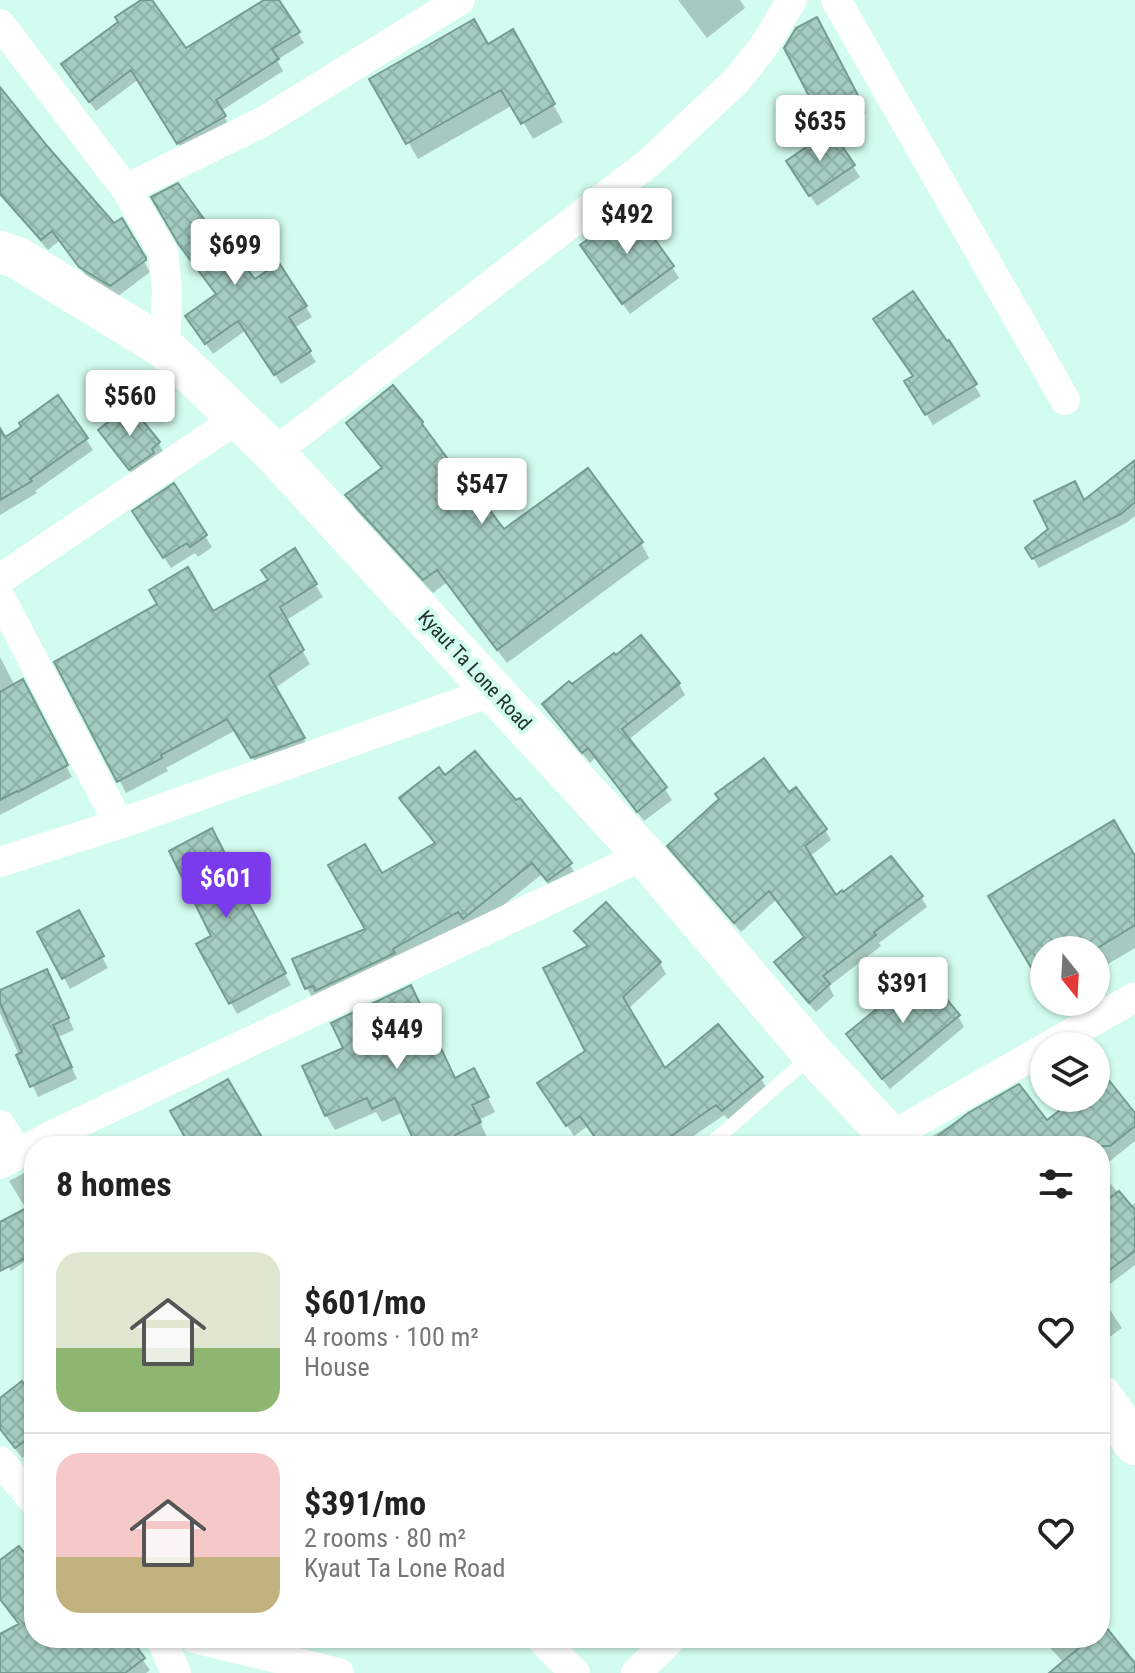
<!DOCTYPE html>
<meta charset="utf-8">
<style>
:root{--surface:#fff;--page:#f6f6f6;--text:#222;--muted:#767676;--line:#e0e0e0;--accent:#7c3aed}
body{margin:0;font-family:"Roboto Condensed",sans-serif;background:var(--page);color:var(--text);height:100vh;display:flex;flex-direction:column;font-size:30px;white-space:nowrap}
*{box-sizing:border-box;margin:0}
p{font-size:26px;color:var(--muted)}
.icon{flex:none;width:44px;height:44px;fill:none;stroke:currentColor;stroke-width:2;stroke-linecap:round;stroke-linejoin:round}
.map{position:relative;flex:1;overflow:hidden}
.details{position:absolute;left:24px;top:1136px;width:1086px;height:512px;display:flex;flex-direction:column;background:var(--surface);border-radius:32px;box-shadow:0 2px 6px #0004}
.details>*{flex:none}
.needle{width:52px;rotate:162deg}
.buttons{position:absolute;left:1030px;top:936px;display:grid;gap:16px}
.buttons a{display:grid;place-items:center;width:80px;height:80px;border-radius:50%;background:var(--surface);box-shadow:0 2px 6px #0004;font-size:40px}
.price{position:absolute;translate:-50% -68px;padding:0 18px;border-radius:8px;background:#fff;color:#222;font-size:26px;line-height:52px;filter:drop-shadow(0 2px 4px #0008)}
.price::after{content:'';position:absolute;left:50%;top:48px;width:24px;height:18px;margin-left:-12px;background:inherit;clip-path:polygon(0 0,100% 0,50% 100%)}
.price.selected{background:var(--accent);color:#fff}
ul{padding:0;list-style:none}
li{display:flex;align-items:center;gap:24px;height:200px;padding:0 32px}
li+li{border-top:2px solid var(--line)}
li span{display:grid;place-items:center;flex:none;width:224px;height:160px;border-radius:24px;color:#555}
li>.icon{margin-inline-start:auto}
span .icon{width:96px;height:96px;fill:#fffc;stroke-width:1}
li b{font-size:34px}
h2{display:flex;justify-content:space-between;align-items:center;height:96px;padding:0 32px;font-size:34px}
.map>svg:first-child{display:block}
</style>
<div class="map">
<svg width="1135" height="1673" viewBox="0 0 1135 1673">
<defs>
<pattern id="building-cross-hatch" width="8" height="8" patternUnits="userSpaceOnUse" patternTransform="scale(2)"><rect width="8" height="8" fill="#a4cdc1"/><path d="M0 0l8 8M0 8l8-8" fill="none" stroke="#8db0a6"/></pattern>
</defs>
<rect width="100%" height="100%" fill="#d2fcef"/>
<path fill="#0003" d="M144 0H150L185 51 268 0H277L304 43 277 60 283 71 221 111 230 127 184 153 139 79 96 111 69 75Z
M678 0H740L745 8 707 38Z
M822 31 866 113 830 131 824 120Z
M512 32 563 122 533 139 513 105 418 159 372 79 487 46Z
M0 102 114 226 121 221 150 272 117 297 88 278 59 241 48 250 5 201 0 192Z
M853 166 860 177 817 206 795 173Z
M211 233 254 281 306 307 312 317 294 328 316 362 281 384 246 330 213 354 194 327 218 295Z
M589 257 672 267 679 278 630 314Z
M949 343 981 396 933 425 907 382Z
M130 407 159 444 165 455 137 480 107 442Z
M349 423 503 532 641 543 649 558 507 663 446 583 433 593 356 510 348 496 383 470 357 438Z
M24 428 86 439 93 450 35 491 37 493 0 515V443Z
M1135 472V516L1126 523 1039 568 1027 548 1084 503Z
M141 523 205 536 212 547 198 557 195 553 171 568Z
M294 551 323 597 285 621 310 664 275 688 310 750 260 770 236 730 166 768 168 771 126 793 57 662 212 614 270 581Z
M641 638 679 684 685 695 628 740 665 789 672 800 644 821 595 758 590 763 551 715 544 704 616 658Z
M0 657 15 686 28 693 72 777 0 815Z
M445 778 516 803 519 800 570 865 577 877 555 893 541 875 472 930 314 1001 307 988 368 930 381 876 436 845 409 812 402 799Z
M789 795 825 830 831 840 809 857 835 898 921 897 927 907 879 943 881 946 829 986 834 996 816 1012 782 973 776 963 805 938 776 900 741 932 676 856Z
M218 842 240 887 238 888 291 985 237 1014 199 945 214 937Z
M1135 860V948L1096 971V950H1044V986L990 896Z
M78 913 108 968 70 989 40 933Z
M577 931 660 963 666 974 628 1009 665 1071 761 1079 768 1090 730 1121 724 1115 679 1146H602L588 1126 574 1136 546 1094 587 1051 589 948Z
M53 983 74 1030 58 1037 77 1079 38 1097 0 1013V992Z
M958 1016 964 1027 890 1089 855 1046 848 1035Z
M346 1049 456 1080 482 1085 495 1112 479 1120 487 1137 470 1146H419L403 1112 382 1122 376 1112 335 1130 326 1115Z
M1096 1085 1135 1117V1141L1100 1169V1146H926L924 1143V1141L954 1123 956 1125 1047 1123 1080 1098H1096Z
M34 1168V1255L11 1271 0 1252V1225L27 1210 9 1181Z
M1100 1171 1130 1207 1135 1203V1265L1110 1284 1100 1271Z
M1100 1295 1122 1328 1100 1344Z
M0 1400H34V1450L22 1458 0 1428Z
M0 1563 34 1568V1638H127L150 1670 146 1673H0V1636L21 1626 0 1599Z
M1100 1633 1135 1666V1673H1052L1064 1663 1041 1638H1100Z
M270 1638H288L277 1647Z"/>
<path fill="url(#building-cross-hatch)" stroke="#759c91" stroke-width="2" d="M141 0H152L186 48 264 0H279L300 32 272 49 279 59 216 100 226 116 177 144 131 70 89 102 61 64 118 22 115 17Z
M817 17 861 101 822 121 784 48 796 28Z
M474 19 488 44 513 29 555 104 521 124 501 90 406 144 369 79Z
M0 87 48 147 114 223 122 218 146 258V260L110 286 79 267 52 231 41 240 0 194Z
M831 130 855 165 809 196 786 161Z
M178 183 212 230 215 228 255 279 279 263 307 306 289 317 311 351 274 375 238 321 205 344 185 316 216 294 179 245 151 197Z
M632 208 674 266 622 304 580 245Z
M913 291 947 341 949 340 977 384 925 415 904 381 913 376 873 319Z
M393 385 423 422 422 424 462 478 464 476 504 529 588 468 643 542 497 650 437 570 423 580 345 495 382 468 346 423Z
M58 395 88 438 30 479 32 481 0 500V428L5 437 21 427 19 423Z
M130 405 160 442 152 449 154 453 129 470 98 430Z
M1135 460V502L1121 514 1032 559 1025 548 1048 529 1034 501 1075 481 1084 500Z
M174 483 207 535 190 547 187 543 163 558 132 511Z
M295 548 317 584 280 607 304 650 269 675 305 738 251 758 227 719 161 755 162 758 117 782 54 662 157 604 149 590 188 567 213 611 268 580 261 570Z
M641 635 680 683 622 729 667 787 637 812 588 748 582 753 542 704 569 681 572 684 614 653 616 655Z
M23 679 68 765 18 792 17 791 0 800V692Z
M475 751 516 800 520 798 572 863 547 881 532 863 463 919 458 912 393 949 395 953 315 991 313 986 305 989 292 959 365 929 328 865 365 844 382 873 435 843 399 798 439 767 445 775Z
M764 758 789 792 796 787 827 829 805 846 836 895 842 890 843 892 891 856 923 896 874 932 876 935 823 976 830 984 809 1003 774 962 804 937 769 891 734 923 667 846 719 799 715 794Z
M1114 820 1135 856V925L1094 950H1044V989L988 896Z
M212 828 236 875 234 876 286 973 229 1004 196 944 211 936 169 851Z
M606 902 661 962 623 997 665 1068 718 1024 763 1077 722 1111 716 1105 657 1146H601L580 1116 566 1126 537 1083 585 1051 543 968 588 946 574 931Z
M79 910 104 956 62 979 37 932Z
M47 969 69 1018 53 1025 72 1067 30 1087 16 1055 22 1052 0 1003V990Z
M923 971 960 1015 882 1079 846 1034Z
M411 985 455 1078 474 1068 489 1097 472 1105 481 1122 455 1135 456 1138 438 1146H416L395 1098 372 1109 367 1098 325 1116 302 1066 343 1048 331 1023Z
M1096 1064 1135 1113V1126L1110 1146H925L968 1113 1019 1084 1047 1120 1076 1098H1096Z
M228 1079 267 1146H190L170 1111Z
M1119 1191 1135 1210V1251L1100 1277V1206Z
M34 1204V1254L0 1271V1222Z
M22 1381 34 1397V1434L15 1448 0 1429V1398Z
M19 1546 34 1565V1638H130L145 1658 125 1673H0V1634L19 1624 0 1599V1560Z
M1105 1626 1135 1663V1673H1049L1091 1638H1100V1630Z"/>
<g fill="none" stroke-linecap="round" stroke-linejoin="round">
<path stroke="#fff" stroke-width="14" d="M708 1146 810 1057"/>
<path stroke="#fff" stroke-width="30" d="M836 0 1065 400
M0 24 126 189 163 252 167 289 165 348
M126 189 266 120 460 0
M274 453 651 161 736 81 764 46 792 0
M0 579 238 418
M0 597 119 824
M0 862 119 824 494 691
M1049 1046 1135 997
M0 1125 19 1154
M890 1137 1044 1049
M0 1164 53 1135 644 855
M0 1461 34 1501
M161 1638 176 1673
M193 1638 339 1673
M540 1638 575 1673
M636 1673 672 1638"/>
<path stroke="#fff" stroke-width="42" d="M0 252 18 258 165 348 274 453 644 855 814 1055 899 1146
M1100 1395 1135 1444"/>
</g>
<g text-anchor="middle" dominant-baseline="central" stroke-width="8" stroke-linejoin="round" paint-order="stroke">
<g font-size="20" fill="#22322d" stroke="#d2fcef">
<text transform="translate(475 670) rotate(47)">Kyaut Ta Lone Road</text>
</g>
</g>
</svg>
<div class="buttons">
<a><svg class="needle" viewBox="-14 -14 28 28"><path d="M0-13l5 13h-10z" fill="#e53935"/><path d="M0 13l5-13h-10z" fill="#767676"/></svg></a>
<a><svg class="icon" aria-label="layers" viewBox="0 0 24 24"><path d="M12 4l9 5-9 5-9-5zM3 14l9 5 9-5"/></svg></a>
</div>
<b class="price" style="left:820px;top:163px">$635</b>
<b class="price" style="left:627px;top:256px">$492</b>
<b class="price" style="left:235px;top:287px">$699</b>
<b class="price" style="left:130px;top:438px">$560</b>
<b class="price" style="left:482px;top:526px">$547</b>
<b class="price selected" style="left:226px;top:920px">$601</b>
<b class="price" style="left:903px;top:1025px">$391</b>
<b class="price" style="left:397px;top:1071px">$449</b>
<section class="details">
<h2>8 homes<svg class="icon" aria-label="filters" viewBox="0 0 24 24"><path d="M4 7h16M4 17h16"/><circle cx="9" cy="7" r="2"/><circle cx="15" cy="17" r="2"/></svg></h2>
<ul>
<li><span style="background:linear-gradient(#dfe7d0 60%,#8fb573 0)"><svg class="icon" aria-label="home" viewBox="0 0 24 24"><path d="M3 11l9-7 9 7M6 9v11h12V9"/></svg></span><div><b>$601/mo</b><p>4 rooms · 100 m²</p><p>House</p></div><svg class="icon" aria-label="heart" viewBox="0 0 24 24"><path d="M12 20l-8-8c-3-5 5-10 8-4 3-6 11-1 8 4z"/></svg></li>
<li><span style="background:linear-gradient(#f6c9c9 65%,#c2b280 0)"><svg class="icon" aria-label="home" viewBox="0 0 24 24"><path d="M3 11l9-7 9 7M6 9v11h12V9"/></svg></span><div><b>$391/mo</b><p>2 rooms · 80 m²</p><p>Kyaut Ta Lone Road</p></div><svg class="icon" aria-label="heart" viewBox="0 0 24 24"><path d="M12 20l-8-8c-3-5 5-10 8-4 3-6 11-1 8 4z"/></svg></li>
</ul>
</section>
</div>
